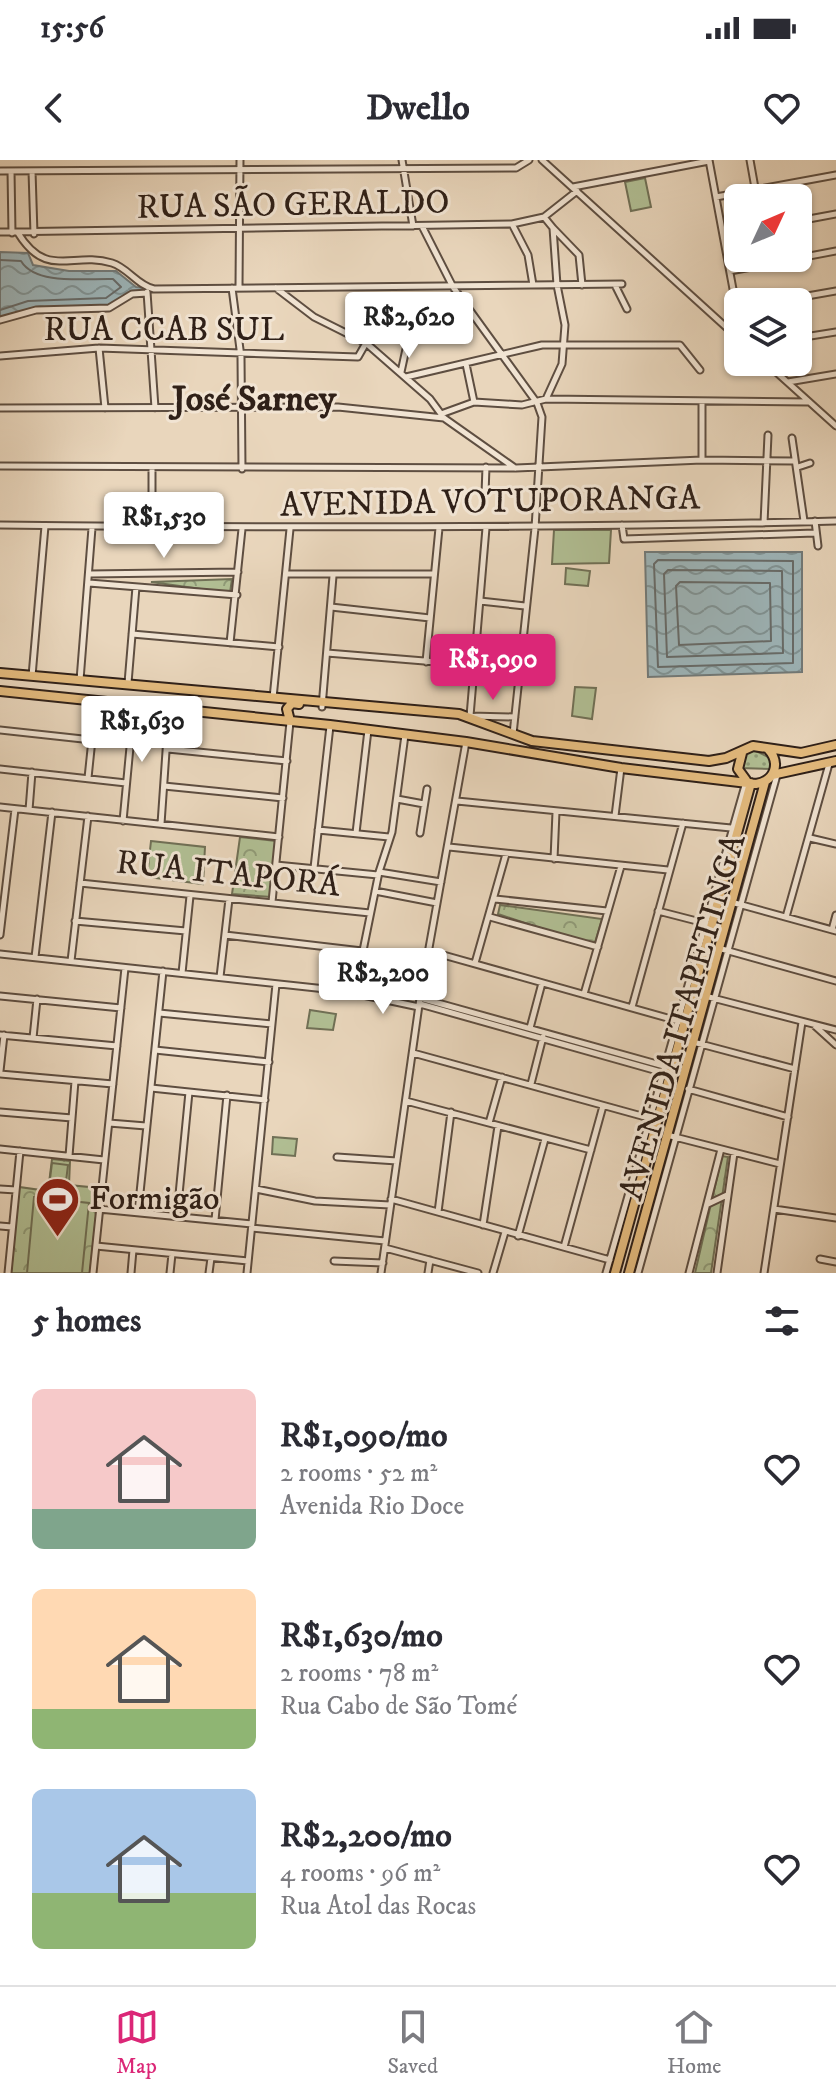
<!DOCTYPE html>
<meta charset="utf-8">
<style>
:root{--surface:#fff;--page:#f2f2f3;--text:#2b2b33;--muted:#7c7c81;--line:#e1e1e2;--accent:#db2777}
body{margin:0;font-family:"IM FELL DW Pica",serif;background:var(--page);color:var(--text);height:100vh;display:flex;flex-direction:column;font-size:30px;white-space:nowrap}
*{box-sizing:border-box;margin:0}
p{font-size:26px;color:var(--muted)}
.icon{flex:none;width:44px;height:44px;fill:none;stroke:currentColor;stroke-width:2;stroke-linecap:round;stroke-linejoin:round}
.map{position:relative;height:1113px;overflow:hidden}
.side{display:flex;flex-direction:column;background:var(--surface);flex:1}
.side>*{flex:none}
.needle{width:52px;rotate:46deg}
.buttons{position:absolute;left:724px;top:24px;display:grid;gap:16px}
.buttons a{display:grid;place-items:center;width:88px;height:88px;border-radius:12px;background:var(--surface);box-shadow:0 2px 6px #0004;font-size:40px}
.price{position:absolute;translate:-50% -68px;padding:0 18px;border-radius:8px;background:#fff;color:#222;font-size:26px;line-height:52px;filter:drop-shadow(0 2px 4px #0008)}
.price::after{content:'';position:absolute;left:50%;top:48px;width:24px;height:18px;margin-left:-12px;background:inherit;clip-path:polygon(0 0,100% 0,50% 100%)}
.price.current{background:var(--accent);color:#fff}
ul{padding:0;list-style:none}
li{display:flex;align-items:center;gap:24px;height:200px;padding:0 32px}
li span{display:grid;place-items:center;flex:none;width:224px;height:160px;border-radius:12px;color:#555}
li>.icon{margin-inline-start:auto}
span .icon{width:96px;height:96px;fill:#fffc;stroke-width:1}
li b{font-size:34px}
h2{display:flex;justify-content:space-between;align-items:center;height:96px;padding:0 32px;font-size:34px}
.status{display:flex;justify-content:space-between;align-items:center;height:56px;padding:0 40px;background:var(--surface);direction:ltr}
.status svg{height:22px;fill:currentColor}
header{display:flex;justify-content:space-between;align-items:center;height:104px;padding:0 32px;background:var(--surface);font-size:36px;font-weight:800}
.tab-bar{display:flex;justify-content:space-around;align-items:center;height:112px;border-top:2px solid var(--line);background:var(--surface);font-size:22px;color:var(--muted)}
.tab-bar a{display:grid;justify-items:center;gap:4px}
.tab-bar .current{color:var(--accent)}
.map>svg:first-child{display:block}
</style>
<div class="status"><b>15:56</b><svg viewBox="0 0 49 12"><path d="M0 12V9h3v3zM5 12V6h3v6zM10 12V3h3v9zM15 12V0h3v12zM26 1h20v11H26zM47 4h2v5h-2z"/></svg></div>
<header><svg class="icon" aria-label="back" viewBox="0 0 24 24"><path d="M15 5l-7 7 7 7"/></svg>Dwello<svg class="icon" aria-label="heart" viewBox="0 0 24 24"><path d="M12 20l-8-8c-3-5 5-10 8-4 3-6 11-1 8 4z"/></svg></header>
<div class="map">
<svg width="836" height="1113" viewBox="0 0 836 1113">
<defs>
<pattern id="grass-dots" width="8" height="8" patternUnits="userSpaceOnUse" patternTransform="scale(2)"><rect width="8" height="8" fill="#b1bf94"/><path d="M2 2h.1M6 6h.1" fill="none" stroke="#909b78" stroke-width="1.8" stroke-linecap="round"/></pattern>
<pattern id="park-crowns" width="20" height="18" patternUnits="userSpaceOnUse" patternTransform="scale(2)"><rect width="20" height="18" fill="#b1bf94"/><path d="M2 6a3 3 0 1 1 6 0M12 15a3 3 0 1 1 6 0" fill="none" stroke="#909b78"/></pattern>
<pattern id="water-waves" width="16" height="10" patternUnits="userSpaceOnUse" patternTransform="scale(2)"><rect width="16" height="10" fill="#9db6bb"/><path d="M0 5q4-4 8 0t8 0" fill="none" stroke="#809497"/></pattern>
</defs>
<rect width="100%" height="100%" fill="#e9d6bc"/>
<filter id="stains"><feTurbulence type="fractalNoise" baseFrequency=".0025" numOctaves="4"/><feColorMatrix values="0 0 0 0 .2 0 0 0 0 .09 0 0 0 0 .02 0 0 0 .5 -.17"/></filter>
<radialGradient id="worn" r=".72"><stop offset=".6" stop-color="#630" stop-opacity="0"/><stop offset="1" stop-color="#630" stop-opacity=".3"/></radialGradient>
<path fill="url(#grass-dots)" stroke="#707056" stroke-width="2" d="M752 589 770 598 771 609 739 608 742 596Z"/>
<path fill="url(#park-crowns)" stroke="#707056" stroke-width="2" d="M232 419 230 433 151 422Z
M240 677 276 681 271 737 232 734Z
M500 745 602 759 594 786 498 754Z
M722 996 728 997 711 1113H695Z
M52 999 70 1001 69 1025 99 1028 90 1113H11L19 1027 48 1031Z"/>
<path fill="#b1bf94" stroke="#707056" stroke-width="2" d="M645 18 651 47 631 51 625 22Z
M554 370H611L609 403 552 404Z
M566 408 590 411 588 426 565 424Z
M575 527 596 528 592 559 572 556Z
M151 681 205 687 203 724 147 717Z
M310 850 336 854 333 870 307 868Z
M273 977 297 979 295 996 272 994Z
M52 1003 68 1005 65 1029 49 1027Z
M34 1037 89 1043 82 1113H27Z"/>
<path fill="url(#water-waves)" stroke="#717a7a" stroke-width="2" d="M0 92 28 93 33 105 69 111H116L136 127 145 128V132C128 132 120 144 105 146 68 150 36 146 0 158Z
M645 392H802V512L648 517Z"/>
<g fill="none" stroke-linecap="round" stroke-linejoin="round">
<path stroke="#666b6a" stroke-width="2" d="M0 100 21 101C36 126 87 118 113 119L121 127 106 138 28 141 0 150
M658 400 793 401V503L658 507 654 404Z
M668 410 782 411 783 493 667 497 664 414Z
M680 422 770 423 771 481 679 485 676 426Z"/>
<defs>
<path id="minor" d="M402 0 413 66
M542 0 738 178
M709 0 738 156
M750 0 755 28
M0 11 516 8 529 0
M11 11 12 73
M32 11 34 74
M573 27 709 1
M716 37 836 15
M544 57 553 68 557 125 565 165 562 204 546 239
M798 61 836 54
M512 64 528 95 533 125
M422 66 453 127 537 243 542 257 535 368 513 574
M553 68 579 95 582 125
M0 72 512 64 544 57 577 31
M18 73C47 120 72 91 112 103 128 108 137 125 154 129L622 124
M724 74 738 72
M730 111 836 91
M615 125 627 149
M239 127 240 0
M232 128 241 197 242 309
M276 128 314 157 366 183 430 239 444 258 515 308
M147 132 155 248
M773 142 836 131
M0 160 36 150 109 148 132 134 147 133
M798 178 836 172
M99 188 105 248
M0 196 99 188 358 197 366 183
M765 202 836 266
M466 204 474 242
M401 212 406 189 415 181
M406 217 542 185H680L700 210
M788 222 836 214
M702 241V300
M0 248 338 247 444 258
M441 254 474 242 522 245 546 239 809 242
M792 278 804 361
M0 306 516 308 702 300 793 301
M798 307 810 303
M485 334 486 307
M815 361 818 386
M764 363 768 275
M0 365C279 368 557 368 836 361
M622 365 624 379 815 373
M152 368V308
M486 368 470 556 515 557
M90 414 238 412
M286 414H434
M89 423 237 435
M480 441 525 446
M331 447 430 458
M132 474 279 487
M230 483 242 369
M327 493 473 505
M426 502 439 368
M32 516 45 366
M80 520 92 368
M128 523 136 427
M273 538 290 369
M322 547 333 416
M0 570 92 580
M168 589 287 601
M0 609 126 623
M88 618 96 541
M164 626 283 638
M397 639 424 644
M457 641 731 668
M0 647 279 677
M29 650 32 612
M615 656 621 608
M123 661 134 545
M161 664 169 548
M318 670 389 677
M356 673 368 570
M420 673 427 629
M810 678 836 684
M449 687 668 710
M554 699 556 652
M276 705 378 715
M314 708 330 566
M379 712 441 722
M80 723 370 753
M375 731 437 743
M495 739 607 751
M272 742 290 562
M731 742 836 771
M658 751 724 768
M490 757 598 787
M786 757 829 604
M75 761 186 771
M832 770 836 755
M0 775 15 649
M225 775 362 791
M718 788 836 821
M429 791 696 866
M0 794 344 831 419 847
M35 797 52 652
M71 801 88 656
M475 803 506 694
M182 813 190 736
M220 817 229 739
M584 834 621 706
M354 835 379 712 392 672 405 575
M0 836 121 848
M705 836 836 870
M420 838 664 906
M420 844 661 912 672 911
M632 847 683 663
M159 853 272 864
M815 866 836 885
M530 868 542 823
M0 875 117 886
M33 878 37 839
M693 882 795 909
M155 890 269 902
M413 893 649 958
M0 911 4 875
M0 914 113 924
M531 924 543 877
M151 928 265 940
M688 929 788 957
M406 941 591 990
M0 952 72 958
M109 963 146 966
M489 963 502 917
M667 975 780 1004
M0 989 104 1000
M69 996 75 921
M337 997 397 1001
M0 1029 16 1030
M256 1029 315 1041 390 1045
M391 1039 610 1100
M708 1044 727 1035
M99 1049 252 1064
M774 1049 836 1058
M138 1052 163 811
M438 1052 451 952
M177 1055 189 932
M215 1060 227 935
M483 1065 498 966
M0 1066 12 1067
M252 1068 385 1081
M518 1076 545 979
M96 1086 248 1101
M564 1087 603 946
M385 1088 478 1113
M820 1099 836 1102
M334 1101 383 1103
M8 1113 20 991
M93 1113 125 808
M131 1113 133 1090
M170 1113 172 1094
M209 1113 211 1098
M247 1113 276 824
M381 1113 420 838 466 582
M428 1113 430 1100
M493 1113 505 1072
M606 1113 746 622
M638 1113 777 615
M689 1113 721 989
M717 1113 734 993
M764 1113 802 862"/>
<path id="primary" d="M0 513 459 554 532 581 709 601 726 598 753 586 801 593 836 585
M0 531 330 565 466 582 621 608 756 624C775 621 781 603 768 589
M290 561 287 549 292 543 299 544
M742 593 738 609 746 620
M772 615 836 601
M615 1113 751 623
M629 1113 765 622"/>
</defs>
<use href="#minor" stroke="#5e4e41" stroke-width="9"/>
<use href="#primary" stroke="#2f2018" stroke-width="12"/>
<use href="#minor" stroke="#f1e4d3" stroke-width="5"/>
<use href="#primary" stroke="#e4bb7e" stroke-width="8"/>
</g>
<defs>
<symbol id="stadium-pin" viewBox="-11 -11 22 30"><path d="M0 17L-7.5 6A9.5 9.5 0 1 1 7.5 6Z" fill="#8f2418" stroke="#f1e4d3"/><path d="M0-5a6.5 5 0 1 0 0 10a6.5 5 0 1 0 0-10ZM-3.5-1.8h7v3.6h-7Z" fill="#fff"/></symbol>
</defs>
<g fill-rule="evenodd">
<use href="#stadium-pin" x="32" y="1014" width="51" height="69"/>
</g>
<g text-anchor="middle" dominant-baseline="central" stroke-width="6" stroke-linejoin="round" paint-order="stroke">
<g font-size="34" fill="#2f2018" stroke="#f1e4d3">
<text transform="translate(293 45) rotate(-1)">RUA SÃO GERALDO</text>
<text x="164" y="170">RUA CCAB SUL</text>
<text transform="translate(490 342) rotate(-1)">AVENIDA VOTUPORANGA</text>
<text transform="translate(228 714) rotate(6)">RUA ITAPORÁ</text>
<text transform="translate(683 857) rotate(-74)">AVENIDA ITAPETINGA</text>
</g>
<g font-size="34" fill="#2f2018" stroke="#f1e4d3" text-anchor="start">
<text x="89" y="1039">Formigão</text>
</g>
<g font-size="36" font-weight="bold" fill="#2f2018" stroke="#f1e4d3">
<text x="254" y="239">José Sarney</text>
</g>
</g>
<rect width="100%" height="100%" filter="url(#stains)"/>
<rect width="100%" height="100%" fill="url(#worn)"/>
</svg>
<div class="buttons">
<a><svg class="needle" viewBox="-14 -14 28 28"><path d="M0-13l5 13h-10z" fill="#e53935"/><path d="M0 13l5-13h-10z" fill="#7c7c81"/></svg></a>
<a><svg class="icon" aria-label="layers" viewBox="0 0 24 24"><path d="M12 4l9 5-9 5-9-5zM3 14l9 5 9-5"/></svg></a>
</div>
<b class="price" style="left:409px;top:200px">R$2,620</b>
<b class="price" style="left:164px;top:400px">R$1,530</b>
<b class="price current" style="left:493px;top:542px">R$1,090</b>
<b class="price" style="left:142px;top:604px">R$1,630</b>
<b class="price" style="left:383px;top:856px">R$2,200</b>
</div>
<section class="side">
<h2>5 homes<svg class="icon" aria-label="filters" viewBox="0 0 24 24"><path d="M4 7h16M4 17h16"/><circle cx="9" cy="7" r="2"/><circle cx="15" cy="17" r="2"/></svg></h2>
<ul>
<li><span style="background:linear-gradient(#f6c9c9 75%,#7fa58c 0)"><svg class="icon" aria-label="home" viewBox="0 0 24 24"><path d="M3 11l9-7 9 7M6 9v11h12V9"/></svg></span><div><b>R$1,090/mo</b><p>2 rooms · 52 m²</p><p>Avenida Rio Doce</p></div><svg class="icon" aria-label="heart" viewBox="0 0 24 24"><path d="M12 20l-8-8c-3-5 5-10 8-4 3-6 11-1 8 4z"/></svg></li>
<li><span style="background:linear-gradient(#ffd9b3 75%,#8fb573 0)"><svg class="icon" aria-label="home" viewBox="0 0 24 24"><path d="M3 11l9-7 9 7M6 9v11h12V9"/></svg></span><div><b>R$1,630/mo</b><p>2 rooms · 78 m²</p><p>Rua Cabo de São Tomé</p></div><svg class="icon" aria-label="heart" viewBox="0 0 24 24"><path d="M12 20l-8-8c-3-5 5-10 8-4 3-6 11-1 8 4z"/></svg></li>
<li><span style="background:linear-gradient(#a9c7e8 65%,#8fb573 0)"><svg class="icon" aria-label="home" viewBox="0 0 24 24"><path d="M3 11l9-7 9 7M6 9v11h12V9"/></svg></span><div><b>R$2,200/mo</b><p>4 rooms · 96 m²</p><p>Rua Atol das Rocas</p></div><svg class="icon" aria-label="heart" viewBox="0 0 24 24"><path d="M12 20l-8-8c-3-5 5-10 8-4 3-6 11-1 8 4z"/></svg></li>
</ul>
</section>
<nav class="tab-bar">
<a class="current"><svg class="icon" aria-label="map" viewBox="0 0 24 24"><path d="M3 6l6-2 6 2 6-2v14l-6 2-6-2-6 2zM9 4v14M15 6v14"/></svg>Map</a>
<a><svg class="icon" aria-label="saved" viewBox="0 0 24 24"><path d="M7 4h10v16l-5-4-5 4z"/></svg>Saved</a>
<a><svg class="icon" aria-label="home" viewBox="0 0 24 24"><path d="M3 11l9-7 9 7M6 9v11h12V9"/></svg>Home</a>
</nav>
